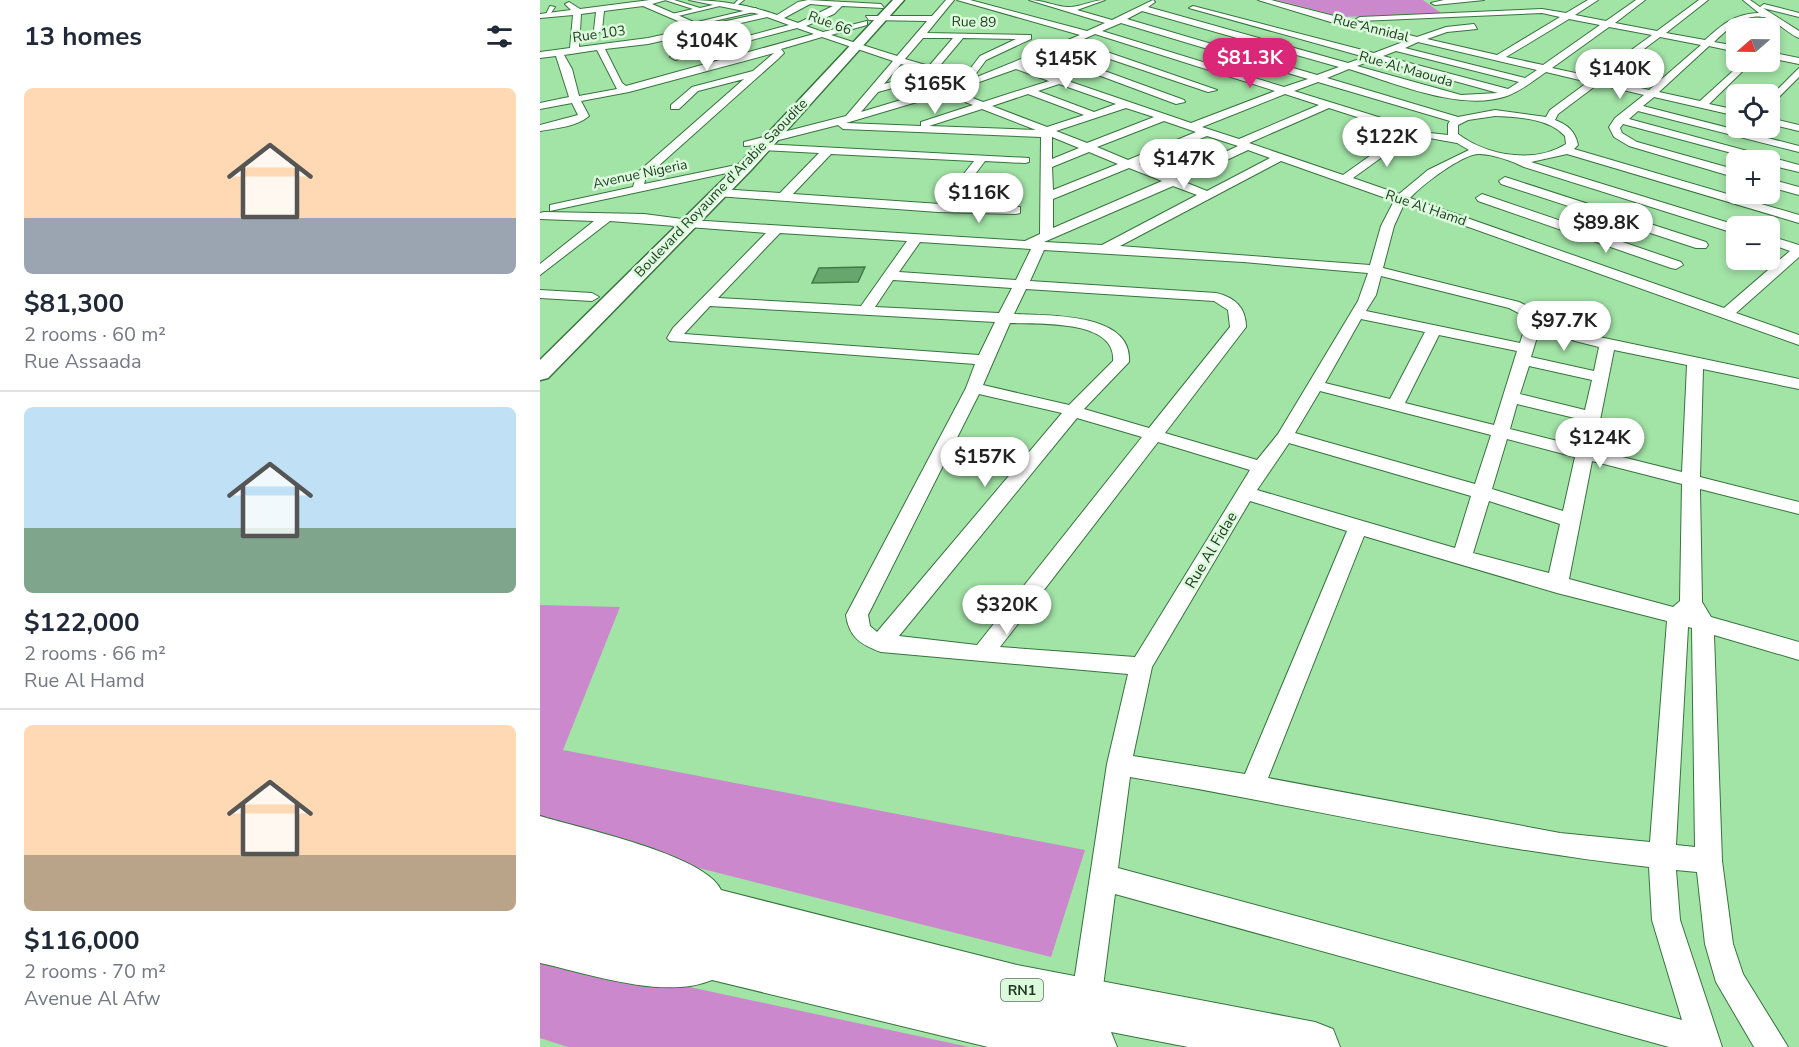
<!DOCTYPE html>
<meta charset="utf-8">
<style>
:root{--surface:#fff;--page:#f2f2f3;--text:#1f2937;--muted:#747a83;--line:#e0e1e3;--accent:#db2777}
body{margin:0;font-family:"Nunito Sans",sans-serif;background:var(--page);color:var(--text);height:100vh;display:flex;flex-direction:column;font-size:22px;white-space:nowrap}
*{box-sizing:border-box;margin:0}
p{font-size:20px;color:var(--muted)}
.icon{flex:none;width:33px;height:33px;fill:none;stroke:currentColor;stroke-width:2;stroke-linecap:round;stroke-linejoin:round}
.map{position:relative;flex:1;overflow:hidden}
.panel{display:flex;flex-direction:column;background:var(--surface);width:540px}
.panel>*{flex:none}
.needle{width:39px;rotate:250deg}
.buttons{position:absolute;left:1186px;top:18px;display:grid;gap:12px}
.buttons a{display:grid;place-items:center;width:54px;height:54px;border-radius:9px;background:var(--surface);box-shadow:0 3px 9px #0003;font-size:30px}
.price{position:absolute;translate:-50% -51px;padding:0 14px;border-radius:21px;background:#fff;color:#222;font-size:20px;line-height:39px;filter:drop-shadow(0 2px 3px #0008)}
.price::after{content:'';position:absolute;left:50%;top:36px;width:18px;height:14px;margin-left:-9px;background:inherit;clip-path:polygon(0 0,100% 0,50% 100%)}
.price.current{background:var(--accent);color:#fff}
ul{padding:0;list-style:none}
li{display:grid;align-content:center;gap:12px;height:318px;padding:0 24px}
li+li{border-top:2px solid var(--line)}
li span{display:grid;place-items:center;height:186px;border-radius:9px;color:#555}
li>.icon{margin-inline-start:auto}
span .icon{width:108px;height:108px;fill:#fffc;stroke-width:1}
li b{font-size:26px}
h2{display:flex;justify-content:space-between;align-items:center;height:72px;padding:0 24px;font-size:26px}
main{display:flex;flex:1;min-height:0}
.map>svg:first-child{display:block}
</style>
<main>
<section class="panel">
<h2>13 homes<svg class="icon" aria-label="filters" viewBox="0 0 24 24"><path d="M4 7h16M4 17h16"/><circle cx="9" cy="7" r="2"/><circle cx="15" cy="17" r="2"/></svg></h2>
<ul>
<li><span style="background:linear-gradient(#ffd9b3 70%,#9aa5b1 0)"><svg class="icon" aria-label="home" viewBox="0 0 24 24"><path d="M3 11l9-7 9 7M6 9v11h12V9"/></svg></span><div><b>$81,300</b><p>2 rooms · 60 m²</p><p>Rue Assaada</p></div></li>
<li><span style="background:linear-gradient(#bfe0f5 65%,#7fa58c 0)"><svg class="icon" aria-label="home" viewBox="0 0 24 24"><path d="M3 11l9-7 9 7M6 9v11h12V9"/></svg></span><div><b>$122,000</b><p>2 rooms · 66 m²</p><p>Rue Al Hamd</p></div></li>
<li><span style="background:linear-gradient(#ffd9b3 70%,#b9a48a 0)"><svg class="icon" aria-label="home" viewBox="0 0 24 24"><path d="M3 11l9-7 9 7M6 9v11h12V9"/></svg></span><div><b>$116,000</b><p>2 rooms · 70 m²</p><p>Avenue Al Afw</p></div></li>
</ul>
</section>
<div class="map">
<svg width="1259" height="1047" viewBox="0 0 1259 1047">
<rect width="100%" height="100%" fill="#a2e3a6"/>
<path fill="#cc88cd" d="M736 0H883L901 13 802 17Z
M0 605 80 607 23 750 545 850 511 957 13 831 0 826Z
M0 955 429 1047H28L0 1038Z"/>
<path fill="#67a66c" stroke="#3e7c44" stroke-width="1.5" d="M325 267 318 282 272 283 279 268Z"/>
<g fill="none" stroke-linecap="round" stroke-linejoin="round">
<defs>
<path id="pedestrian" d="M125 0H134L160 8 181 3 184 5 134 17 132 14 153 9Z
M198 0H204L195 7H191Z
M10 6 15 7 9 16H5Z
M216 8 218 11 152 26 149 24Z"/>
<path id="minor" d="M110 0H126L112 4 163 26 219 14 149 0C179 0 209 5 237 15L258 2 268 0 341 4 344 8 302 6 294 14 266 26 283 32 327 21V25L291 35 357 56 387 21 329 20 326 16H392L406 0H414L387 33 491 35V39L446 60 432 79 540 35 417 0H430L547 31 565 23 489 0C503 0 514 6 527 7 539 8 552 0 565 0L537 10 572 20 613 0 615 2 608 7 808 63 825 57 649 8 653 6 834 53 868 40 794 23 718 0H731L877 37 906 27 934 24 937 29 907 32 887 39 957 55 1020 17 1002 13 820 21 816 19 820 17 1002 9 1026 13 1048 0H1058L1035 15 1066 21 1096 0H1105L1075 23 1117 31 1159 0H1168L1126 33 1165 40C1183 24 1194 14 1219 13L1203 0H1210L1220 7 1224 4 1259 13V17L1223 8 1259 31V38C1247 33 1238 22 1227 18 1205 11 1188 29 1174 42L1197 46V52L1169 46 1119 92 1160 101 1203 62H1212L1169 104 1197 110V116L1114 97 1103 106 1259 146V152L1098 111 1089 119 1259 165V172L1230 165V160H1218L1083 124 1080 128 1082 133 1097 142 1197 170V178L1089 146 1074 137 1069 127 1075 118 1104 95 1058 84 1018 114 1015 120C1028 125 1035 131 1038 145L1034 149 1259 215V223L1027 154 991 162 1199 226H1197V234L984 167C972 161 955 155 940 154 923 153 882 185 870 198L1184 308 1250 251 1230 244V236L1259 245V257L1196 313 1259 335V345L864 204 854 226 843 268 979 302 1045 334 1259 379V389L1163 369 1160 477 1259 502V514L1160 489 1162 602 1171 617 1259 642V660L1174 635 1182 861 1193 944 1203 974 1248 1047H1214L1176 982 1165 944 1157 872 1136 870 1140 920 1182 1047H1129L575 894 561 1002 557 1013 546 1017 535 1013 531 1002 567 764 588 674 341 652C321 645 309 637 306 615L426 388 435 364 130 341 127 338 133 328 226 233 70 221 0 275V264L54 221 0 219V213L4 212 104 214 150 220 485 241 500 234 501 137 303 129 298 125 223 144 489 158V162L485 163 445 161 412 205 480 207V213L476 214 398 212 177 196V190L181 189 240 193 279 153 221 150 217 149V145L204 146V142L306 116 353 61 282 37 241 49 244 53 238 59 106 177 104 184 206 163 212 166 210 168 10 211V205L93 187 97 173 204 79 158 91 139 109H131V105L152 87 213 71 234 53 89 92 41 101 49 116C36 127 17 128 0 131V125L38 115 32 103 0 109V103L29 97 16 56 0 58V52L30 48 33 15 0 18V14L31 10 25 4 29 2 40 9ZM270 4 293 6 258 23 244 18ZM103 6 154 28 108 38 39 47 41 14 56 12 54 30 58 33 62 30 64 11ZM602 11 799 67 777 75 587 19ZM227 17 249 25 130 57 135 60 257 28 274 34 86 86 82 83 65 49 108 44ZM1029 19 1060 25 1003 65 966 57ZM581 23 768 79 744 87 562 31ZM1069 27 1112 35 1054 77 1012 68ZM555 34 735 91 651 123 484 66ZM1120 37 1161 45 1109 90 1064 79ZM383 38H413L389 66 365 59ZM423 38 476 39 440 56 424 77 397 69ZM878 42 997 70 985 78 865 48ZM57 50 77 89 39 96 32 69 24 55ZM856 51 979 82 968 89 843 56ZM835 59 958 93 921 95 817 66ZM361 64 388 72H389L344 84ZM476 69 509 81 443 102 414 91ZM809 69C855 83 920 112 967 96 981 91 993 81 1006 72L1048 82 1010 110 1006 117 955 110 918 117 787 78ZM399 75 421 82 321 112 338 92ZM778 82 910 121 908 124V135L890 133 754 91ZM519 84 576 104 554 112 498 91ZM404 94 433 105 381 122V126L306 123ZM488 94 544 115 507 127 452 106ZM745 94 779 105 699 139 662 127ZM586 108 614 117 547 143 516 131ZM789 108 867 133 848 143 803 175 709 143ZM442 109 496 130 389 126ZM955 116C978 117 1009 118 1025 136L1026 144C995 164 947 156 918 134V125L928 120ZM624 121 656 132 588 160 557 147ZM667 136 698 146 632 177 599 164ZM878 136 917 143 929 150 888 170 859 194 813 178 856 147ZM512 137 539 148 512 159ZM708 150 730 158 667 191 642 181ZM549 152 578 164 513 190 512 167ZM291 154 434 161 400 204 253 194ZM741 161 854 201 841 226 830 265 580 246ZM589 168 622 181 513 228V199ZM633 186 657 195 562 245 504 242ZM240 233 367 241 321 306 178 298ZM380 242 491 249 476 280 359 272ZM504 250 703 262 828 273 818 301 738 434 717 460 625 433 706 327C706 307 694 297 676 293L490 281ZM841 276 969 308 988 318 980 343 826 311 836 295ZM353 280 472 288 459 313 335 307ZM486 289 674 301 688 310 690 327 609 428 544 409 589 362C593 312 507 316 474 314ZM170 306 455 322 439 355 144 334ZM821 319 885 332 850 399 785 383ZM470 323C497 324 577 319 573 361L529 405 443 385ZM1001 324 1035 341 1059 347 1054 371 991 357ZM899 335 977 351 954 425 865 403ZM1074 350 1147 365 1142 472 1054 450ZM989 366 1052 380 1045 410 980 394ZM780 391 951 435 935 484 755 433ZM439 394 522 413 337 632 330 626 328 615ZM977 404 1043 420 1037 446 970 429ZM537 418 602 437 437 645 359 636ZM967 439 1035 457 1023 511 952 489ZM618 442 710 470 595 657 460 647ZM749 443 931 496 915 548 717 490ZM1052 461 1142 484 1140 601 1133 607 1029 579ZM710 501 807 531 705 774 593 756 612 667ZM949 501 1020 524 1009 573 933 553ZM824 536 1017 593 1127 621 1110 842 1020 833 728 778ZM1148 627 1152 628 1155 847 1136 845ZM590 777C763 806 935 848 1109 867L1112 920 1142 1020 578 868Z
M904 0H944L895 5 891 3Z
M558 51H564L677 90 668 92 558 55Z
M1230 52 1259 58V64L1230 58Z
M537 61 644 100 645 102 636 104 534 66 532 64Z
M1259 68V77L1230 106V97Z
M1230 118 1259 125V131L1230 124Z
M965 177 1166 242 1168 245 1166 248H1156L961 184 959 181Z
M1230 179 1259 187V195L1230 187Z
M942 194 1141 262 1143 265 1136 269 1131 268 938 201 936 198Z
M0 290 52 293 59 297 52 301 0 298Z"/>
<path id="secondary" d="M353 0H364L212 169 8 378 0 380V360L200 163Z"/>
<path id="trunk" d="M0 816C39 828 166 855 181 890L477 965 775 1022 793 1029 800 1047H648L571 1032 577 1047H448L172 980C124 1000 50 974 0 963Z"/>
</defs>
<use href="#pedestrian" stroke="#36743d" stroke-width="2"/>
<use href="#minor" stroke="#36743d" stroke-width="2"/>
<use href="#secondary" stroke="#36743d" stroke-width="3"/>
<use href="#trunk" stroke="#36743d" stroke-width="2"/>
<use href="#pedestrian" fill="#fff" fill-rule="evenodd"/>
<use href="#minor" fill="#fff" fill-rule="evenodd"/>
<use href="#secondary" fill="#fff" fill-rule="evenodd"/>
<use href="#trunk" fill="#fff" fill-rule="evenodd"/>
</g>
<g text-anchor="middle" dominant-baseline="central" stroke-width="5" stroke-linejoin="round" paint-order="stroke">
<g font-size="14" fill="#1e3820" stroke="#dbfbdc">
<text transform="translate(434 22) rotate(1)">Rue 89</text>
<text transform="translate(290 23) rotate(20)">Rue 66</text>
<text transform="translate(831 28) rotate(14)">Rue Annidal</text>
<text transform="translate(59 34) rotate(-8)">Rue 103</text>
<text transform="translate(866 69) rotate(16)">Rue Al Maouda</text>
<text transform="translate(100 174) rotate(-12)">Avenue Nigeria</text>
<text transform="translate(181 188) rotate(-46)">Boulevard Royaume d'Arabie Saoudite</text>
<text transform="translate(886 208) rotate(19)">Rue Al Hamd</text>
</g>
<rect fill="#dbfbdc" stroke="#577258" stroke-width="1.5" x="461" y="979" width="42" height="22" rx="4.5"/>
<g font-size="14" font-weight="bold" fill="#1e3820">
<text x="482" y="990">RN1</text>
</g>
<g font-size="15" fill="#1e3820" stroke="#dbfbdc">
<text transform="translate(671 550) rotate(-59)">Rue Al Fidae</text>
</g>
</g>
</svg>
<div class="buttons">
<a><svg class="needle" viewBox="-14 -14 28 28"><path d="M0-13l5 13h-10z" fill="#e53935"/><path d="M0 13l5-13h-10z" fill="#747a83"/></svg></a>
<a><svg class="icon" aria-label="locate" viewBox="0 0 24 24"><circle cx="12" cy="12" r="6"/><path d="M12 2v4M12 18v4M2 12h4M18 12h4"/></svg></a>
<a>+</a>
<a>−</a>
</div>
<b class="price" style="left:167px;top:72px">$104K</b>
<b class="price current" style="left:710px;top:89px">$81.3K</b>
<b class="price" style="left:526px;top:90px">$145K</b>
<b class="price" style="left:1080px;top:100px">$140K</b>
<b class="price" style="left:395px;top:115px">$165K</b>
<b class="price" style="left:847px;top:168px">$122K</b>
<b class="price" style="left:644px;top:190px">$147K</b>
<b class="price" style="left:439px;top:224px">$116K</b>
<b class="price" style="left:1066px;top:254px">$89.8K</b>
<b class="price" style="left:1024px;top:352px">$97.7K</b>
<b class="price" style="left:1060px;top:469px">$124K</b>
<b class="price" style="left:445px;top:488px">$157K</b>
<b class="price" style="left:467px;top:636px">$320K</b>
</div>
</main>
